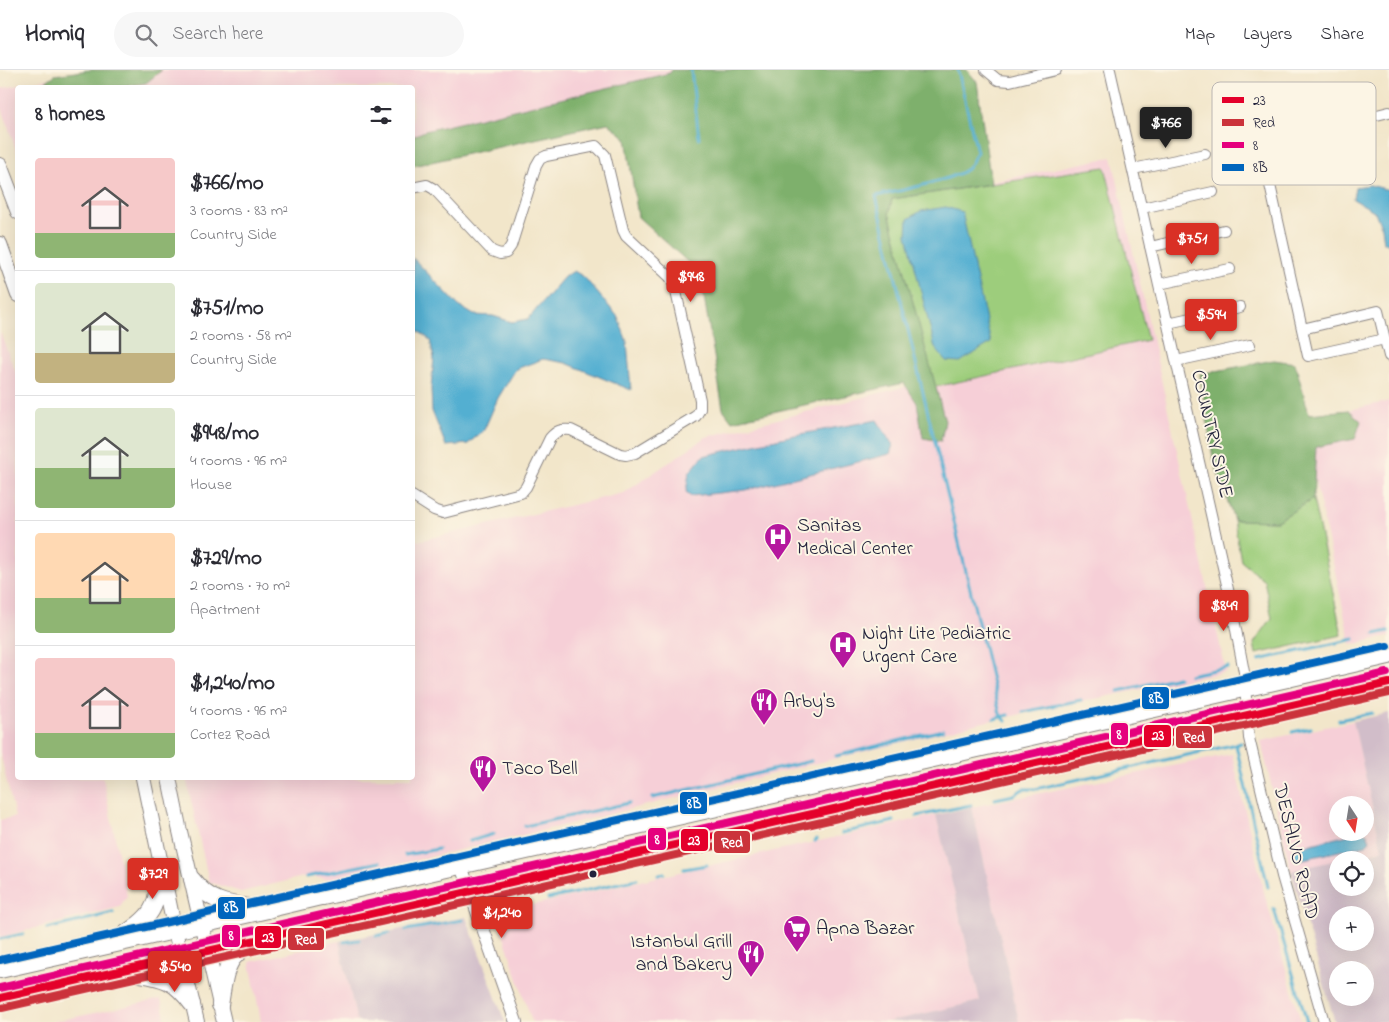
<!DOCTYPE html>
<meta charset="utf-8">
<style>
:root{--surface:#fff;--page:#f7f7f7;--text:#2b2b33;--muted:#7c7c81;--line:#e1e1e2;--accent:#d93025}
body{margin:0;font-family:"Indie Flower",sans-serif;background:var(--page);color:var(--text);height:100vh;display:flex;flex-direction:column;font-size:19px;white-space:nowrap}
*{box-sizing:border-box;margin:0}
p{font-size:16px;color:var(--muted)}
.icon{flex:none;width:28px;height:28px;fill:none;stroke:currentColor;stroke-width:2;stroke-linecap:round;stroke-linejoin:round}
.map{position:relative;flex:1;overflow:hidden}
.drawer{position:absolute;left:15px;top:15px;width:400px;height:695px;display:flex;flex-direction:column;background:var(--surface);border-radius:5px;box-shadow:0 5px 20px #0002}
.drawer>*{flex:none}
.needle{width:32px;rotate:168deg}
.buttons{position:absolute;left:1329px;top:726px;display:grid;gap:10px}
.buttons a{display:grid;place-items:center;width:45px;height:45px;border-radius:50%;background:var(--surface);box-shadow:0 5px 20px #0002;font-size:25px}
.price{position:absolute;translate:-50% -42px;padding:0 11px;border-radius:5px;background:var(--accent);color:#fff;font-size:16px;line-height:32px;filter:drop-shadow(0 1px 2px #0008)}
.price::after{content:'';position:absolute;left:50%;top:30px;width:15px;height:11px;margin-left:-8px;background:inherit;clip-path:polygon(0 0,100% 0,50% 100%)}
.price.on{background:#222;color:#fff}
ul{padding:0;list-style:none}
li{display:flex;align-items:center;gap:15px;height:125px;padding:0 20px}
li+li{border-top:1px solid var(--line)}
li span{display:grid;place-items:center;flex:none;width:140px;height:100px;border-radius:5px;color:#555}
li>.icon{margin-inline-start:auto}
span .icon{width:60px;height:60px;fill:#fffc;stroke-width:1}
li b{font-size:21px}
h2{display:flex;justify-content:space-between;align-items:center;height:60px;padding:0 20px;font-size:21px}
header{display:flex;align-items:center;gap:30px;box-sizing:border-box;height:70px;padding:0 25px;background:var(--surface);border-bottom:1px solid var(--line)}
header strong{font-size:24px}
nav{display:flex;gap:28px;margin-inline-start:auto;font-size:18px}
.search{width:350px;height:45px;background:var(--page);display:flex;align-items:center;gap:12px;box-sizing:border-box;padding:0 18px;border-radius:28px;color:var(--muted);font-size:19px}
.map>svg:first-child{display:block}
</style>
<header>
<strong>Homiq</strong>
<div class="search"><svg class="icon" aria-label="search" viewBox="0 0 24 24"><circle cx="10" cy="10" r="6"/><path d="M15 15l6 6"/></svg>Search here</div>
<nav><a>Map</a><a>Layers</a><a>Share</a></nav>
</header>
<div class="map">
<svg width="1389" height="952" viewBox="0 0 1389 952">
<rect width="100%" height="100%" fill="#fcf5e5"/>
<filter id="ink" filterUnits="userSpaceOnUse"><feTurbulence type="fractalNoise" baseFrequency=".02" numOctaves="2"/><feDisplacementMap in="SourceGraphic" scale="10" xChannelSelector="R" yChannelSelector="G"/><feConvolveMatrix kernelMatrix="1 2 1 2 8 2 1 2 1" color-interpolation-filters="sRGB"/></filter>
<filter id="wash" filterUnits="userSpaceOnUse"><feTurbulence type="fractalNoise" baseFrequency=".0096" numOctaves="4" result="noise"/><feDisplacementMap in="SourceGraphic" scale="20" xChannelSelector="R" yChannelSelector="G"/><feGaussianBlur stdDeviation="1.12" result="paint"/><feColorMatrix in="noise" values="0 0 0 0 0 0 0 0 0 0 0 0 0 0 0 0 0 1.4 0 .05"/><feComposite in="paint" operator="in"/></filter>
<g filter="url(#wash)">
<rect width="100%" height="100%" fill="#f2e6ca"/>
<path fill="#f6cfd7" fill-rule="evenodd" d="M90 0H847L413 96 412 18H18L17 83 0 32V19Z
M1112 87 1226 602 988 651 553 758 331 810 307 806 241 822 209 812 186 708H412L413 468 418 471 624 423 706 367 916 314 875 136Z
M0 262 18 308V708H103L127 826 120 837 0 867V750L15 747 0 682Z
M1389 331V566L1351 575 1302 351Z
M1353 651 1382 780 1291 801 1261 671ZM1338 735H1365V762H1338Z
M1232 684 1264 822 1301 952H1019L972 737Z
M936 745 980 931 887 952H532L496 843Z
M339 871 357 952H261L250 892Z
M161 929 166 952H52Z"/>
<path fill="#d1bdc9" fill-rule="evenodd" d="M1389 643V952H1335L1291 801 1337 790 1338 818H1365V790H1339L1382 780 1353 651ZM1338 845H1365V872H1338ZM1338 900H1365V928H1338Z
M972 737 1019 952H887L980 931 936 745Z
M466 847 505 952H357L339 871Z"/>
<path fill="#9dcd7c" stroke="#60785c" d="M1105 97 1148 270 935 317 889 143 892 129Z
M1313 429 1342 565 1256 584 1254 573 1272 548 1264 510 1241 491 1234 450 1277 451Z"/>
<path fill="#7eb06c" stroke="#506954" d="M90 0H162L146 13 123 17H38L55 5Z
M672 0H967L977 12 991 114 892 129 889 143 945 351 941 371 923 368 917 333 904 313 732 351 723 339 700 203 638 147 626 68 608 53 413 96V66L425 61 670 3Z
M1274 290 1295 293 1309 344 1349 340 1361 351 1355 369 1316 377 1313 429 1277 451 1234 450 1213 388 1200 304Z"/>
<path fill="#52afd1" stroke="#3a6886" d="M1370 115 1389 120V175L1384 172 1382 157 1374 141 1353 129 1355 117Z
M946 137 962 142 991 273 960 292 946 291 935 278 907 165 908 149 921 141Z
M413 188 459 236 474 245 493 246 512 252 528 249 564 207 574 201 584 207 618 247 627 272 631 320 566 293 543 289 516 299 498 328 484 360 468 374 446 376 432 341 431 318 434 288 430 270 413 257Z
M877 350 893 375 890 384 746 420 691 426 686 422 689 403 703 386 790 366Z
M1360 762 1367 763 1370 771 1366 775 1299 790H1295L1293 783 1296 778Z"/>
<g fill="none" stroke-linecap="round" stroke-linejoin="round">
<path stroke="#52afd1" stroke-width="3" d="M691 0 699 68
M958 0 977 82C974 87 971 96 967 99 953 110 895 122 876 126L1000 644 1006 651
M1375 564 1388 561
M1259 590 1354 569
M1189 605 1228 597
M1119 621 1178 607
M1023 642 1081 630
M994 649 1008 645
M1339 650 1372 643
M1292 662 1311 658
M1236 675 1268 817
M836 686 943 660
M652 728 811 691
M995 729 1014 725 1023 719H1035L1241 673
M917 746 971 735
M525 756 629 733
M842 763 894 751
M470 771 494 764
M815 771 817 769
M405 785 438 779
M684 799 707 795
M658 805 664 803
M306 807 380 792
M548 829 637 809
M1274 839 1307 952
M496 841 527 833
M47 859 113 843
M406 860 463 850
M376 866 389 863
M0 869 23 864
M316 872 323 871
M344 872 359 870"/>
</g>
</g>
<g filter="url(#ink)">
<g fill="none" stroke-linecap="round" stroke-linejoin="round">
<defs>
<path id="minor" d="M986 0 998 10 1010 11 1056 0
M1110 0 1230 528 1244 602 1249 668 1282 806 1324 952
M1133 99 1205 84
M412 118 427 115 434 119 492 181 500 184 506 183 511 176 536 96 540 89 546 86 596 76 605 85 623 160 626 166 670 207 675 217 700 330V339L696 346 635 383 626 385 620 384 571 360C561 359 557 360 550 368L526 417 521 423 443 443 434 440 412 426
M1142 138 1213 122
M1150 177 1224 160
M1159 214 1230 199
M1168 253 1240 237
M1302 259 1378 241 1389 286
M1385 269 1308 286 1264 88V77L1270 71 1389 42
M1176 291 1250 275"/>
<path id="tertiary" d="M461 796 516 952"/>
<path id="secondary" d="M0 95 18 142
M0 174 18 225
M143 708 175 861 197 952
M169 708 179 757 224 952"/>
<path id="primary" d="M268 840 323 827"/>
<path id="trunk" d="M192 809C210 833 228 834 256 838
M323 827 1389 586
M116 870C157 842 156 842 160 793
M0 900 268 840
M129 902C161 908 171 906 192 934
M0 928 1389 613
M220 935C223 919 224 896 236 885 241 880 247 877 252 873"/>
</defs>
<use href="#minor" stroke="#8a8482" stroke-width="12"/>
<use href="#tertiary" stroke="#8a8482" stroke-width="14"/>
<use href="#secondary" stroke="#8a8482" stroke-width="16"/>
<use href="#primary" stroke="#8a8482" stroke-width="17"/>
<use href="#trunk" stroke="#8a8482" stroke-width="18"/>
<use href="#minor" stroke="#fff" stroke-width="10"/>
<use href="#tertiary" stroke="#fff" stroke-width="12"/>
<use href="#secondary" stroke="#fff" stroke-width="14"/>
<use href="#primary" stroke="#fff" stroke-width="15"/>
<use href="#trunk" stroke="#fff" stroke-width="16"/>
<defs>
<path id="bus-1" d="M0 928 1389 613"/>
<path id="bus-2" d="M2 938 1389 623"/>
<path id="bus-3" d="M0 918 1387 603"/>
<path id="bus-4" d="M0 890 1387 576"/>
</defs>
<use href="#bus-1" stroke="#fcf5e5" stroke-width="11"/>
<use href="#bus-2" stroke="#fcf5e5" stroke-width="11"/>
<use href="#bus-3" stroke="#fcf5e5" stroke-width="11"/>
<use href="#bus-4" stroke="#fcf5e5" stroke-width="11"/>
<use href="#bus-1" stroke="#e4002b" stroke-width="8"/>
<use href="#bus-2" stroke="#cb333b" stroke-width="8"/>
<use href="#bus-3" stroke="#e5007d" stroke-width="8"/>
<use href="#bus-4" stroke="#0065bd" stroke-width="8"/>
</g>
</g>
<defs>
<symbol id="hospital-pin" viewBox="-11 -11 22 30"><path d="M0 17L-7.5 6A9.5 9.5 0 1 1 7.5 6Z" fill="#b5179e" stroke="#fcf5e5"/><path d="M-5-5h3v3.5h4V-5h3V5h-3V1.5h-4V5h-3Z" fill="#fff"/></symbol>
<symbol id="restaurant-pin" viewBox="-11 -11 22 30"><path d="M0 17L-7.5 6A9.5 9.5 0 1 1 7.5 6Z" fill="#b5179e" stroke="#fcf5e5"/><path d="M-5-6h1v4h1v-4h1v4h1v-4h1v5L-1.5 .5V6h-2V.5L-5-1ZM5-6V6H3V1.5H1.5Q1.5-4 5-6Z" fill="#fff"/></symbol>
<symbol id="supermarket-pin" viewBox="-11 -11 22 30"><path d="M0 17L-7.5 6A9.5 9.5 0 1 1 7.5 6Z" fill="#b5179e" stroke="#fcf5e5"/><path d="M-6-5.5h2.5l.6 2H6L4.5 2H-2.5L-4.4-4H-6ZM-1.5 3.2a1.3 1.3 0 1 0 .1 0ZM3 3.2a1.3 1.3 0 1 0 .1 0Z" fill="#fff"/></symbol>
</defs>
<g fill-rule="evenodd">
<use href="#hospital-pin" x="762" y="451" width="32" height="43"/>
<use href="#hospital-pin" x="827" y="559" width="32" height="43"/>
<use href="#restaurant-pin" x="748" y="616" width="32" height="43"/>
<use href="#restaurant-pin" x="467" y="683" width="32" height="43"/>
<use href="#supermarket-pin" x="781" y="843" width="32" height="43"/>
<use href="#restaurant-pin" x="735" y="868" width="32" height="43"/>
</g>
<circle fill="#22223b" stroke="#fcf5e5" stroke-width="2" cx="593" cy="804" r="4.5"/>
<g text-anchor="middle" dominant-baseline="central" stroke-width="4" stroke-linejoin="round" paint-order="stroke">
<g font-size="20" fill="#22223b" stroke="#fcf5e5">
<text transform="translate(1211 364) rotate(77)">COUNTRY SIDE</text>
<text transform="translate(1295 782) rotate(76)">DESALVO ROAD</text>
</g>
<g font-size="20" fill="#22223b" stroke="#fcf5e5" text-anchor="start">
<text x="797" y="456">Sanitas<tspan x="797" dy="23">Medical Center</tspan></text>
<text x="862" y="564">Night Lite Pediatric<tspan x="862" dy="23">Urgent Care</tspan></text>
<text x="783" y="632">Arby's</text>
<text x="502" y="699">Taco Bell</text>
<text x="816" y="859">Apna Bazar</text>
<text x="732" y="872" text-anchor="end">Istanbul Grill<tspan x="732" dy="23">and Bakery</tspan></text>
</g>
</g>
<rect x="1212" y="12" width="164" height="103" rx="8" fill="#fcf5e5" stroke="#bbb6b2" stroke-width="1"/>
<rect x="1222" y="27" width="22" height="6" fill="#e4002b"/>
<rect x="1222" y="49" width="22" height="7" fill="#cb333b"/>
<rect x="1222" y="72" width="22" height="6" fill="#e5007d"/>
<rect x="1222" y="94" width="22" height="7" fill="#0065bd"/>
<g font-size="14" fill="#22223b">
<text x="1253" y="35">23</text>
<text x="1253" y="57">Red</text>
<text x="1253" y="80">8</text>
<text x="1253" y="102">8B</text>
</g>
<g stroke="#fcf5e5" stroke-width="2">
<rect x="1141" y="616" width="29" height="24" rx="5" fill="#0065bd"/>
<rect x="1110" y="652" width="19" height="24" rx="5" fill="#e5007d"/>
<rect x="1143" y="654" width="29" height="24" rx="5" fill="#e4002b"/>
<rect x="1175" y="655" width="38" height="24" rx="5" fill="#cb333b"/>
<rect x="679" y="721" width="29" height="24" rx="5" fill="#0065bd"/>
<rect x="647" y="757" width="20" height="24" rx="5" fill="#e5007d"/>
<rect x="680" y="758" width="29" height="24" rx="5" fill="#e4002b"/>
<rect x="713" y="760" width="38" height="24" rx="5" fill="#cb333b"/>
<rect x="217" y="826" width="29" height="24" rx="5" fill="#0065bd"/>
<rect x="221" y="854" width="20" height="24" rx="5" fill="#e5007d"/>
<rect x="254" y="855" width="28" height="24" rx="5" fill="#e4002b"/>
<rect x="287" y="857" width="38" height="24" rx="5" fill="#cb333b"/>
</g>
<g font-size="14" text-anchor="middle" font-weight="bold" fill="#fff">
<text x="1156" y="633">8B</text>
<text x="1119" y="669">8</text>
<text x="1158" y="670">23</text>
<text x="1194" y="672">Red</text>
<text x="694" y="738">8B</text>
<text x="657" y="774">8</text>
<text x="694" y="775">23</text>
<text x="732" y="777">Red</text>
<text x="231" y="842">8B</text>
<text x="231" y="870">8</text>
<text x="268" y="872">23</text>
<text x="306" y="874">Red</text>
</g>
</svg>
<div class="buttons">
<a><svg class="needle" viewBox="-14 -14 28 28"><path d="M0-13l5 13h-10z" fill="#e53935"/><path d="M0 13l5-13h-10z" fill="#7c7c81"/></svg></a>
<a><svg class="icon" aria-label="locate" viewBox="0 0 24 24"><circle cx="12" cy="12" r="6"/><path d="M12 2v4M12 18v4M2 12h4M18 12h4"/></svg></a>
<a>+</a>
<a>−</a>
</div>
<b class="price on" style="left:1166px;top:79px">$766</b>
<b class="price" style="left:1192px;top:195px">$751</b>
<b class="price" style="left:691px;top:233px">$948</b>
<b class="price" style="left:1211px;top:271px">$594</b>
<b class="price" style="left:1224px;top:562px">$849</b>
<b class="price" style="left:153px;top:830px">$729</b>
<b class="price" style="left:502px;top:869px">$1,240</b>
<b class="price" style="left:175px;top:923px">$540</b>
<section class="drawer">
<h2>8 homes<svg class="icon" aria-label="filters" viewBox="0 0 24 24"><path d="M4 7h16M4 17h16"/><circle cx="9" cy="7" r="2"/><circle cx="15" cy="17" r="2"/></svg></h2>
<ul>
<li><span style="background:linear-gradient(#f6c9c9 75%,#8fb573 0)"><svg class="icon" aria-label="home" viewBox="0 0 24 24"><path d="M3 11l9-7 9 7M6 9v11h12V9"/></svg></span><div><b>$766/mo</b><p>3 rooms · 83 m²</p><p>Country Side</p></div></li>
<li><span style="background:linear-gradient(#dfe7d0 70%,#c2b280 0)"><svg class="icon" aria-label="home" viewBox="0 0 24 24"><path d="M3 11l9-7 9 7M6 9v11h12V9"/></svg></span><div><b>$751/mo</b><p>2 rooms · 58 m²</p><p>Country Side</p></div></li>
<li><span style="background:linear-gradient(#dfe7d0 60%,#8fb573 0)"><svg class="icon" aria-label="home" viewBox="0 0 24 24"><path d="M3 11l9-7 9 7M6 9v11h12V9"/></svg></span><div><b>$948/mo</b><p>4 rooms · 96 m²</p><p>House</p></div></li>
<li><span style="background:linear-gradient(#ffd9b3 65%,#8fb573 0)"><svg class="icon" aria-label="home" viewBox="0 0 24 24"><path d="M3 11l9-7 9 7M6 9v11h12V9"/></svg></span><div><b>$729/mo</b><p>2 rooms · 70 m²</p><p>Apartment</p></div></li>
<li><span style="background:linear-gradient(#f6c9c9 75%,#8fb573 0)"><svg class="icon" aria-label="home" viewBox="0 0 24 24"><path d="M3 11l9-7 9 7M6 9v11h12V9"/></svg></span><div><b>$1,240/mo</b><p>4 rooms · 96 m²</p><p>Cortez Road</p></div></li>
</ul>
</section>
</div>
